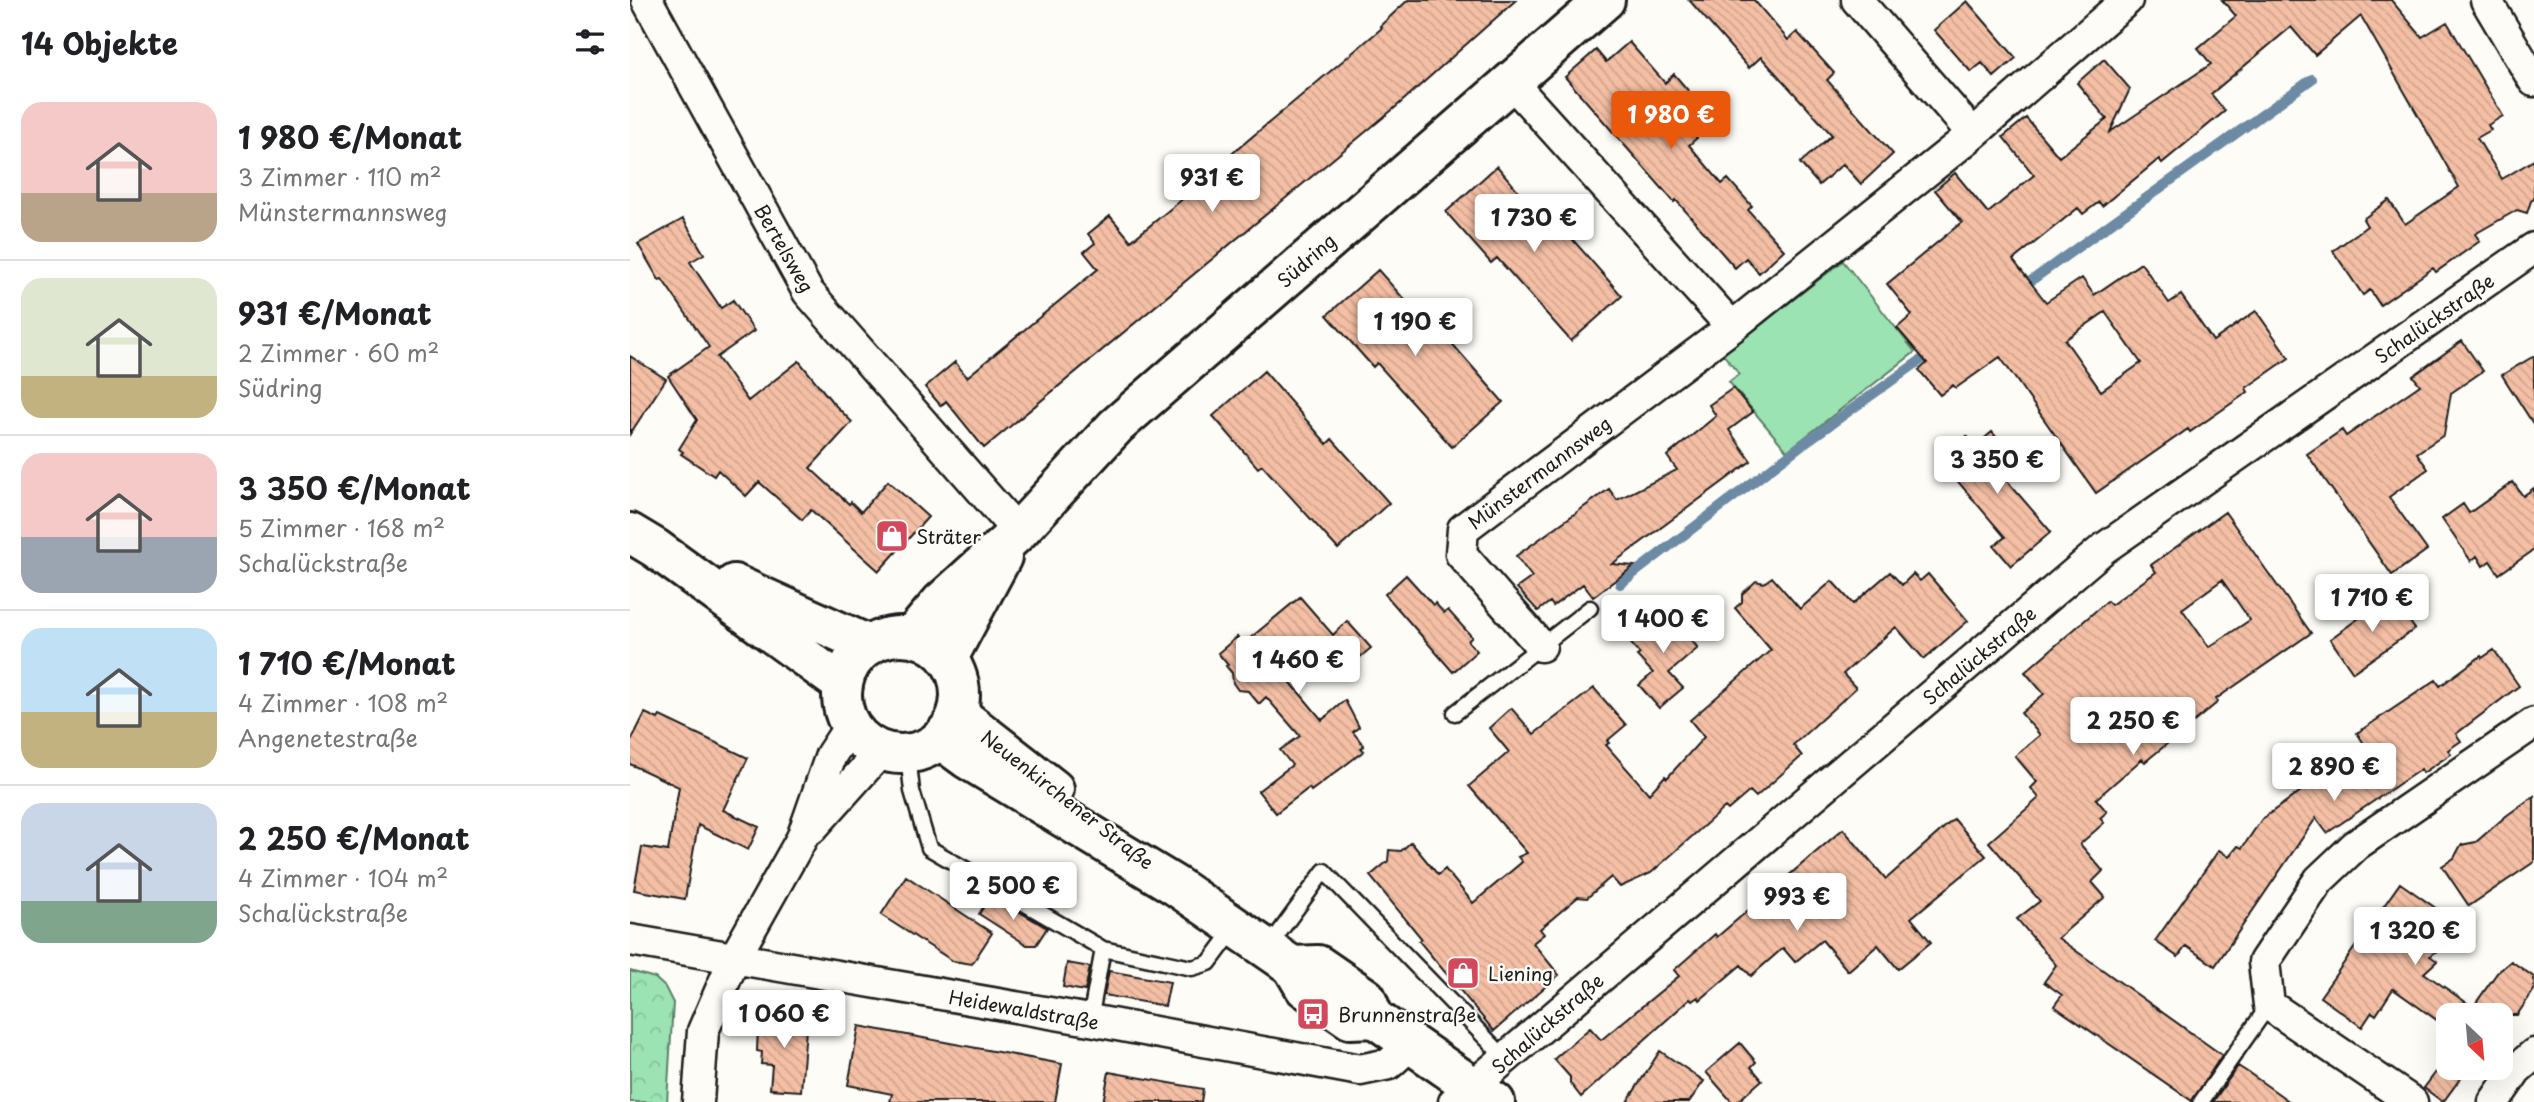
<!DOCTYPE html>
<html lang="de">
<meta charset="utf-8">
<style>
:root{--surface:#fff;--page:#f6f6f6;--text:#202124;--muted:#757577;--line:#e0e0e0;--accent:#ea580c}
body{margin:0;font-family:"Playpen Sans",sans-serif;background:var(--page);color:var(--text);height:100vh;display:flex;flex-direction:column;font-size:26px;white-space:nowrap}
*{box-sizing:border-box;margin:0}
p{font-size:23px;color:var(--muted)}
.icon{flex:none;width:38px;height:38px;fill:none;stroke:currentColor;stroke-width:2;stroke-linecap:round;stroke-linejoin:round}
.map{position:relative;flex:1;overflow:hidden}
.details{display:flex;flex-direction:column;background:var(--surface);width:630px}
.details>*{flex:none}
.needle{width:46px;rotate:154deg}
.fabs{position:absolute;left:1806px;top:1003px;display:grid;gap:14px}
.fabs a{display:grid;place-items:center;width:77px;height:77px;border-radius:14px;background:var(--surface);box-shadow:0 7px 28px #0002;font-size:35px}
.price{position:absolute;translate:-50% -60px;padding:0 16px;border-radius:7px;background:#fff;color:#222;font-size:23px;line-height:46px;filter:drop-shadow(0 2px 4px #0008)}
.price::after{content:'';position:absolute;left:50%;top:42px;width:21px;height:16px;margin-left:-10px;background:inherit;clip-path:polygon(0 0,100% 0,50% 100%)}
.price.active{background:var(--accent);color:#fff}
ul{padding:0;list-style:none}
li{display:flex;align-items:center;gap:21px;height:175px;padding:0 21px}
li+li{border-top:2px solid var(--line)}
li span{display:grid;place-items:center;flex:none;width:196px;height:140px;border-radius:21px;color:#555}
li>.icon{margin-inline-start:auto}
span .icon{width:84px;height:84px;fill:#fffc;stroke-width:1}
li b{font-size:30px}
h2{display:flex;justify-content:space-between;align-items:center;height:84px;padding:0 21px;font-size:30px}
main{display:flex;flex:1;min-height:0}
.map>svg:first-child{display:block}
</style>
<main>
<section class="details">
<h2>14 Objekte<svg class="icon" aria-label="filters" viewBox="0 0 24 24"><path d="M4 7h16M4 17h16"/><circle cx="9" cy="7" r="2"/><circle cx="15" cy="17" r="2"/></svg></h2>
<ul>
<li><span style="background:linear-gradient(#f6c9c9 65%,#b9a48a 0)"><svg class="icon" aria-label="home" viewBox="0 0 24 24"><path d="M3 11l9-7 9 7M6 9v11h12V9"/></svg></span><div><b>1 980 €/Monat</b><p>3 Zimmer · 110 m²</p><p>Münstermannsweg</p></div></li>
<li><span style="background:linear-gradient(#dfe7d0 70%,#c2b280 0)"><svg class="icon" aria-label="home" viewBox="0 0 24 24"><path d="M3 11l9-7 9 7M6 9v11h12V9"/></svg></span><div><b>931 €/Monat</b><p>2 Zimmer · 60 m²</p><p>Südring</p></div></li>
<li><span style="background:linear-gradient(#f6c9c9 60%,#9aa5b1 0)"><svg class="icon" aria-label="home" viewBox="0 0 24 24"><path d="M3 11l9-7 9 7M6 9v11h12V9"/></svg></span><div><b>3 350 €/Monat</b><p>5 Zimmer · 168 m²</p><p>Schalückstraße</p></div></li>
<li><span style="background:linear-gradient(#bfe0f5 60%,#c2b280 0)"><svg class="icon" aria-label="home" viewBox="0 0 24 24"><path d="M3 11l9-7 9 7M6 9v11h12V9"/></svg></span><div><b>1 710 €/Monat</b><p>4 Zimmer · 108 m²</p><p>Angenetestraße</p></div></li>
<li><span style="background:linear-gradient(#c9d6e8 70%,#7fa58c 0)"><svg class="icon" aria-label="home" viewBox="0 0 24 24"><path d="M3 11l9-7 9 7M6 9v11h12V9"/></svg></span><div><b>2 250 €/Monat</b><p>4 Zimmer · 104 m²</p><p>Schalückstraße</p></div></li>
</ul>
</section>
<div class="map">
<svg width="1904" height="1102" viewBox="0 0 1904 1102">
<defs>
<pattern id="forest-crowns" width="20" height="18" patternUnits="userSpaceOnUse" patternTransform="scale(1.75)"><rect width="20" height="18" fill="#9be3b2"/><path d="M2 6a3 3 0 1 1 6 0M12 15a3 3 0 1 1 6 0" fill="none" stroke="#85c298"/></pattern>
<pattern id="building-back-hatch" width="6" height="6" patternUnits="userSpaceOnUse" patternTransform="scale(1.75)"><rect width="6" height="6" fill="#f4bfa5"/><path d="M-1 5l2 2M0 0l6 6M5-1l2 2" fill="none" stroke="#d1a48d"/></pattern>
</defs>
<rect width="100%" height="100%" fill="#fdfcf7"/>
<filter id="ink" filterUnits="userSpaceOnUse"><feTurbulence type="fractalNoise" baseFrequency=".0143" numOctaves="2"/><feDisplacementMap in="SourceGraphic" scale="14" xChannelSelector="R" yChannelSelector="G"/><feConvolveMatrix kernelMatrix="1 2 1 2 8 2 1 2 1" color-interpolation-filters="sRGB"/></filter>
<g filter="url(#ink)">
<path fill="url(#forest-crowns)" stroke="#5c8067" stroke-width="2" d="M0 971 25 978 35 987 43 1003 37 1102H0Z"/>
<path fill="#9be3b2" stroke="#5c8067" stroke-width="2" d="M1213 261 1285 352 1157 451 1099 382 1109 374 1093 354Z"/>
<g fill="none" stroke-linecap="round" stroke-linejoin="round">
<path stroke="#6c8aa4" stroke-width="10" d="M1391 288 1682 79
M990 584 1169 447 1302 352"/>
</g>
<path fill="url(#building-back-hatch)" stroke="#1c1c1c" stroke-width="2" fill-rule="evenodd" d="M778 0H886L767 106 354 448 316 401 311 406 295 387 325 362 337 377 468 269 454 252 465 243 458 234 480 216 501 241 594 165 592 162 752 28 750 26Z
M1059 0H1124L1158 40 1167 32 1204 73 1197 80 1263 154 1231 184 1213 164 1189 185 1170 163 1202 135 1131 57 1119 68Z
M1592 0H1761L1792 37 1817 22 1873 116 1858 125 1861 130 1847 138 1872 179 1904 160V199L1901 201 1897 213 1887 210 1845 234 1850 241 1806 272 1803 268 1750 305 1740 290 1733 295 1703 251 1737 226 1733 219 1759 200 1775 224 1829 187 1731 16 1685 55 1661 27 1581 94 1595 111 1532 163 1529 159 1472 206 1469 202 1453 214 1448 208 1383 260 1416 302 1452 278 1464 295 1511 263 1539 303 1551 295 1583 341 1626 311 1659 358 1616 388 1618 392 1560 432 1558 429 1466 493 1370 357 1326 388 1323 385 1310 395 1289 370 1297 363 1267 328 1282 315 1257 284 1332 222 1305 190 1325 173 1358 213 1404 175 1373 137 1396 118 1429 157 1477 119 1447 83 1474 59 1500 89 1480 132 1581 64 1568 48 1606 16ZM1475 312 1511 363 1471 391 1435 340Z
M1337 1 1386 58 1364 77 1352 63 1341 72 1304 30Z
M999 42 1035 83 1044 74 1061 94 1042 110 1067 138 1059 145 1092 184 1098 179 1122 206 1118 210 1154 250 1129 273 1116 258 1105 268 1046 200 1044 202 935 77 966 50 976 62Z
M867 166 929 239 937 233 992 296 941 341 867 258 861 263 816 212Z
M53 219 74 254 60 262 91 308 103 300 124 331 87 357 118 401 169 361 203 403 222 422 180 468 219 504 221 502 231 512 258 481 298 517 249 571 181 510 172 520 129 482 116 496 88 470 84 476 51 454 53 452 49 449 67 420 38 376 79 347 32 279 29 280 8 244Z
M748 270 813 343 818 339 873 402 822 447 747 363 743 367 697 315Z
M1832 341 1853 371 1821 393 1814 435 1787 453 1798 469 1759 497 1797 550 1762 575 1677 454 1712 430 1716 436 1790 385 1783 376Z
M0 356 36 379 0 434Z
M1904 356V425L1872 375Z
M634 371 697 444 702 439 759 503 708 549 632 465 628 468 583 416Z
M1103 388 1123 412 1099 430 1121 461 982 564 1004 566 963 597 953 584 923 606 920 602 908 611 887 588 902 577 886 556 979 489 987 500 1047 470 1037 456 1086 416 1079 405Z
M1362 432 1382 456 1366 468 1421 532 1381 566 1364 546 1375 537 1319 471 1321 450 1337 436 1345 446Z
M1883 482 1893 496 1904 488V550L1869 574 1860 561 1853 566 1847 556 1841 561 1812 519 1833 504 1839 513Z
M1595 512 1681 633 1586 699 1588 702 1515 762 1512 759 1466 799 1477 812 1470 818 1474 823 1450 844 1473 871 1462 882 1475 897 1428 938 1592 1055 1562 1101 1424 1006 1432 995 1414 982 1426 965 1387 919 1410 901 1359 842 1409 798 1401 788 1407 782 1385 756 1410 735 1391 713 1414 694 1395 672 1477 601 1481 605 1526 572 1521 565ZM1592 580 1620 620 1579 647 1552 609Z
M1260 572 1272 585 1283 574 1290 581 1298 574 1338 621 1294 659 1266 627 1213 674 1226 688 1163 745 1172 756 1126 797 1120 791 1098 810 1095 807 1021 873 990 887 981 877 957 898 948 897 910 929 914 934 903 943 929 975 864 1031 789 941 792 939 740 876 758 861 759 850 771 851 781 842 808 875 815 869 843 903 892 862 888 857 897 853 839 786 879 752 859 728 881 708 904 734 964 688 996 725 977 741 979 743 976 745 1019 794 1035 776 1037 778 1074 737 1060 720 1141 650 1105 608 1112 602V594L1126 581 1134 583 1142 577 1170 609 1202 581 1223 604Z
M776 575 803 605 805 603 814 613 818 610 842 637 838 641 847 651 823 672 755 594Z
M1761 595 1785 629 1723 672 1700 639Z
M670 597 703 635 717 621 741 648 718 667 697 644 657 678 692 720 715 700 729 727 723 732 734 746 731 748 734 751 681 791 679 788 646 813 628 791 662 765 650 750 670 736 636 697 629 704 618 691 608 690 603 683 602 673 596 666 598 665 588 653 607 637 613 644Z
M1038 608 1059 633 1057 635 1068 648 1039 673 1053 688 1029 708 1009 685 1023 673 1007 656 1010 654 999 641Z
M1864 650 1889 686 1826 734 1831 741 1818 750 1821 754 1793 773 1791 769 1697 833 1686 818 1585 966 1556 946 1548 957 1525 941 1589 850 1599 857 1608 846 1612 848 1632 819 1735 745 1727 733 1806 680 1810 686 1851 656 1852 658Z
M15 713 28 719 30 716 118 758 93 810 129 827 118 850 68 825 55 899 4 890 12 847 38 851 49 787 0 764V743Z
M1904 796V862L1839 906 1812 866 1824 858 1831 845 1846 842 1876 816Z
M1324 819 1356 856 1281 918 1301 942 1268 969 1248 945 1218 971 1192 940 1165 962 1153 948 1121 976 1111 965 1070 1000 1068 997 1062 1001 1060 999 951 1097 940 1083V1077L924 1059 960 1028 971 1040 1049 976 1044 970 1085 934 1087 937 1213 829 1256 879Z
M276 876 362 933 342 964 323 961 251 915Z
M1770 883 1837 930 1800 956 1807 961 1794 973 1843 1007 1867 973 1881 961 1904 977V990L1887 1015H1818V1028L1763 989 1746 1015 1742 1012 1732 1027 1690 997Z
M361 895 417 928 406 945H397L349 914Z
M437 963 460 967 455 991 433 987Z
M479 971 540 982 535 1006 474 995Z
M135 1014 177 1017 171 1091 140 1089 142 1065 131 1064 132 1052 127 1051 128 1026 134 1027Z
M229 1026 432 1064 425 1102H260L262 1094 218 1085Z
M1110 1043 1126 1062 1121 1067 1132 1080 1107 1102H1102L1076 1072Z
M1030 1051 1074 1081 1059 1102H997Z
M1608 1066 1622 1075 1660 1102H1583Z
M1809 1068H1838L1813 1102 1794 1088Z
M479 1072 573 1089 571 1102H473Z"/>
<g fill="none" stroke-linecap="round" stroke-linejoin="round">
<defs>
<path id="lane" d="M825 713 960 608
M278 755 282 791 299 848 473 949 562 968 579 963 605 928
M638 948 694 871 875 1058
M460 1020 473 949
M1571 1102 1639 1005"/>
<path id="street" d="M17 0 178 292 388 532
M1227 0 1343 134
M1856 0 1904 81
M882 83 1102 327
M911 646 831 554 833 529 1102 327 1343 134 1497 0
M182 828 251 751
M0 940 460 1020 730 1070 759 1064 781 1044
M68 1102 73 1031 105 957 172 838 201 755 220 726
M824 1102 1473 549 1904 248
M1782 1102 1639 1005 1634 962 1689 880 1726 845 1904 723
M1864 1102 1886 1070 1904 1054"/>
<path id="secondary" d="M0 533 25 548 213 685
M104 584 239 645
M212 695a59 59 0 1 1 118 0a59 59 0 1 1-118 0Z
M282 636 311 602 388 532 486 426 975 0
M318 658 372 557
M328 714 424 789
M311 740 337 759 546 886 662 966 675 988 720 1019 744 1018
M662 966 688 965 736 998 744 1018 865 1102"/>
</defs>
<use href="#lane" stroke="#1c1c1c" stroke-width="19"/>
<use href="#street" stroke="#1c1c1c" stroke-width="35"/>
<use href="#secondary" stroke="#1c1c1c" stroke-width="44"/>
<use href="#lane" stroke="#fdfcf7" stroke-width="14"/>
<use href="#street" stroke="#fdfcf7" stroke-width="30"/>
<use href="#secondary" stroke="#fdfcf7" stroke-width="38"/>
</g>
</g>
<defs>
<symbol id="shop-square" viewBox="-11 -11 22 22"><rect x="-9" y="-9" width="18" height="18" rx="4" fill="#d1495b" stroke="#fdfcf7"/><path d="M-5-2.5h2.3a2.7 3.5 0 0 1 5.4 0H5L5.5 6h-11ZM-1.5-2.5h3a1.5 2.3 0 0 0-3 0Z" fill="#fff"/></symbol>
<symbol id="bus-square" viewBox="-11 -11 22 22"><rect x="-9" y="-9" width="18" height="18" rx="4" fill="#d1495b" stroke="#fdfcf7"/><path d="M-5-6H5V4H4V6H2V4H-2V6H-4V4H-5ZM-3.5-4V0h7V-4ZM-3.5 1.2v1.5H-2V1.2ZM2 1.2v1.5H3.5V1.2Z" fill="#fff"/></symbol>
</defs>
<g fill-rule="evenodd">
<use href="#shop-square" x="243" y="517" width="38" height="38"/>
<use href="#shop-square" x="814" y="954" width="38" height="38"/>
<use href="#bus-square" x="664" y="995" width="38" height="38"/>
</g>
<g text-anchor="middle" dominant-baseline="central" stroke-width="5" stroke-linejoin="round" paint-order="stroke">
<g font-size="19" fill="#1c1c1c" stroke="#fdfcf7">
<text transform="translate(155 248) rotate(60)">Bertelsweg</text>
<text transform="translate(676 260) rotate(-41)">Südring</text>
<text transform="translate(1804 318) rotate(-35)">Schalückstraße</text>
<text transform="translate(909 472) rotate(-37)">Münstermannsweg</text>
<text transform="translate(1349 655) rotate(-40)">Schalückstraße</text>
<text transform="translate(438 799) rotate(38)">Neuenkirchener Straße</text>
<text transform="translate(394 1009) rotate(10)">Heidewaldstraße</text>
<text transform="translate(917 1023) rotate(-41)">Schalückstraße</text>
</g>
<g font-size="19" fill="#1c1c1c" stroke="#fdfcf7" text-anchor="start">
<text x="286" y="536">Sträter</text>
<text x="858" y="973">Liening</text>
<text x="708" y="1014">Brunnenstraße</text>
</g>
</g>
</svg>
<div class="fabs">
<a><svg class="needle" viewBox="-14 -14 28 28"><path d="M0-13l5 13h-10z" fill="#e53935"/><path d="M0 13l5-13h-10z" fill="#757577"/></svg></a>
</div>
<b class="price active" style="left:1041px;top:151px">1 980 €</b>
<b class="price" style="left:582px;top:214px">931 €</b>
<b class="price" style="left:904px;top:254px">1 730 €</b>
<b class="price" style="left:785px;top:358px">1 190 €</b>
<b class="price" style="left:1367px;top:496px">3 350 €</b>
<b class="price" style="left:1742px;top:634px">1 710 €</b>
<b class="price" style="left:1033px;top:655px">1 400 €</b>
<b class="price" style="left:668px;top:696px">1 460 €</b>
<b class="price" style="left:1503px;top:757px">2 250 €</b>
<b class="price" style="left:1704px;top:803px">2 890 €</b>
<b class="price" style="left:383px;top:922px">2 500 €</b>
<b class="price" style="left:1167px;top:933px">993 €</b>
<b class="price" style="left:1785px;top:967px">1 320 €</b>
<b class="price" style="left:154px;top:1050px">1 060 €</b>
</div>
</main>
